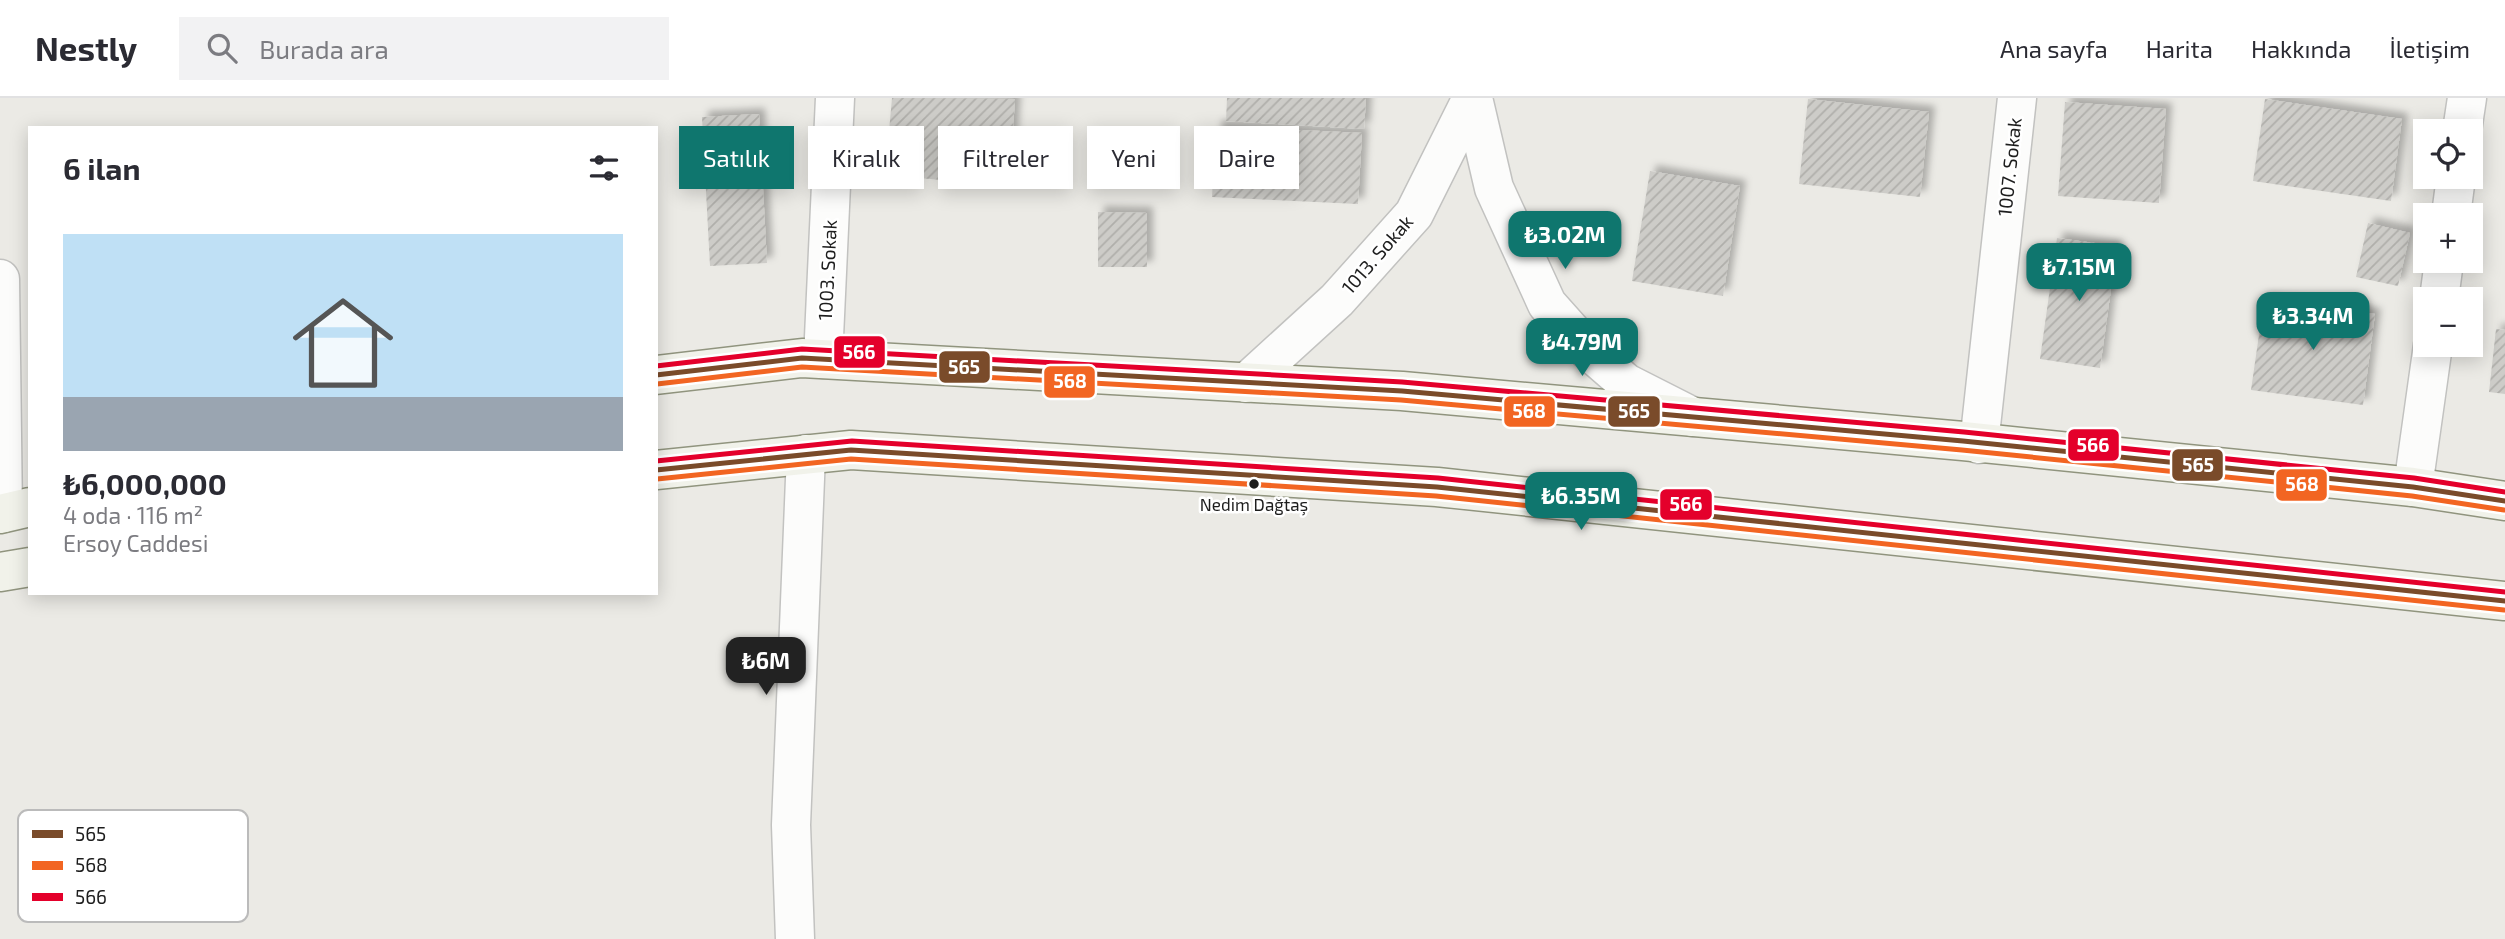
<!DOCTYPE html>
<html lang="tr">
<meta charset="utf-8">
<style>
:root{--surface:#fff;--page:#f2f2f3;--text:#2b2b33;--muted:#7c7c81;--line:#e1e1e2;--accent:#0f766e}
body{margin:0;font-family:"Exo 2",sans-serif;background:var(--page);color:var(--text);height:100vh;display:flex;flex-direction:column;font-size:26px;white-space:nowrap}
*{box-sizing:border-box;margin:0}
p{font-size:23px;color:var(--muted)}
.icon{flex:none;width:38px;height:38px;fill:none;stroke:currentColor;stroke-width:2;stroke-linecap:round;stroke-linejoin:round}
.map{position:relative;flex:1;overflow:hidden}
.sheet{position:absolute;left:28px;top:28px;width:630px;height:469px;display:flex;flex-direction:column;background:var(--surface);border-radius:0px;box-shadow:0 4px 18px #0003}
.sheet>*{flex:none}
.top-card{position:absolute;left:679px;top:28px;width:665px;height:63px;display:flex;gap:14px}
.fabs{position:absolute;left:2413px;top:21px;display:grid;gap:14px}
.fabs a{display:grid;place-items:center;width:70px;height:70px;border-radius:0px;background:var(--surface);box-shadow:0 4px 18px #0003;font-size:35px}
.price{position:absolute;translate:-50% -60px;padding:0 16px;border-radius:14px;background:var(--accent);color:#fff;font-size:23px;line-height:46px;filter:drop-shadow(0 2px 4px #0008)}
.price::after{content:'';position:absolute;left:50%;top:42px;width:21px;height:16px;margin-left:-10px;background:inherit;clip-path:polygon(0 0,100% 0,50% 100%)}
.price.on{background:#222;color:#fff}
ul{padding:0;list-style:none}
li{display:grid;align-content:center;gap:14px;height:371px;padding:0 35px}
li span{display:grid;place-items:center;height:217px;border-radius:0px;color:#555}
li>.icon{margin-inline-start:auto}
span .icon{width:126px;height:126px;fill:#fffc;stroke-width:1}
li b{font-size:30px}
h2{display:flex;justify-content:space-between;align-items:center;height:84px;padding:0 35px;font-size:30px}
.pill{padding:0 24px;border-radius:0px;background:var(--surface);box-shadow:0 4px 18px #0003;font-size:24px;line-height:63px}
.pill.on{background:var(--accent);color:#fff}
header{display:flex;align-items:center;gap:42px;box-sizing:border-box;height:98px;padding:0 35px;background:var(--surface);border-bottom:2px solid var(--line)}
header strong{font-size:33px}
nav{display:flex;gap:38px;margin-inline-start:auto;font-size:24px}
.search{width:490px;height:63px;background:var(--page);display:flex;align-items:center;gap:18px;box-sizing:border-box;padding:0 24px;border-radius:0px;color:var(--muted);font-size:26px}
.map>svg:first-child{display:block}
</style>
<header>
<strong>Nestly</strong>
<div class="search"><svg class="icon" aria-label="search" viewBox="0 0 24 24"><circle cx="10" cy="10" r="6"/><path d="M15 15l6 6"/></svg>Burada ara</div>
<nav><a>Ana sayfa</a><a>Harita</a><a>Hakkında</a><a>İletişim</a></nav>
</header>
<div class="map">
<svg width="2505" height="841" viewBox="0 0 2505 841">
<defs>
<pattern id="building-hatch" width="6" height="6" patternUnits="userSpaceOnUse" patternTransform="scale(1.75)"><rect width="6" height="6" fill="#cdccc8"/><path d="M-1 1l2-2M0 6l6-6M5 7l2-2" fill="none" stroke="#b0afab"/></pattern>
<filter id="shadow"><feDropShadow dx="6" dy="-6" stdDeviation="3.5" flood-color="#0004"/></filter>
</defs>
<rect width="100%" height="100%" fill="#ebeae5"/>
<path fill="url(#building-hatch)" filter="url(#shadow)" d="M892 0 1015 1 1009 88 885 77Z
M1227 0H1366L1364 31 1226 23Z
M1808 1 1929 14 1920 99 1799 86Z
M2265 1 2402 21 2391 103 2253 83Z
M2065 4 2166 11 2159 105 2058 98Z
M759 16 767 165 710 168 702 19Z
M1216 28 1362 35 1358 106 1212 99Z
M1650 73 1740 88 1723 198 1632 183Z
M1098 114 1147 115V169H1098Z
M2368 125 2410 135 2398 188 2356 179Z
M2057 140 2117 148 2100 270 2040 261Z
M2264 202 2375 216 2363 307 2251 292Z
M2496 231 2505 232V296L2489 294Z"/>
<g fill="none" stroke-linecap="round" stroke-linejoin="round">
<defs>
<path id="street" d="M1473 0 1494 90 1547 206 1588 252 1626 285 1693 319
M2462 33 2467 0
M2451 117 2456 79
M0 181 3 415
M2439 201 2444 163
M823 261 835 0
M1246 285 1337 202 1414 116 1472 0
M1979 346 2017 0
M2413 389 2433 247
M795 841 791 727 806 356"/>
<path id="secondary" d="M656 277 802 260 1402 293 1963 343 2413 389 2505 403
M656 372 851 352 1437 389 2505 503
M0 416 30 409
M0 474 30 469"/>
</defs>
<use href="#street" stroke="#c2c2c0" stroke-width="41"/>
<use href="#secondary" stroke="#90947e" stroke-width="41"/>
<use href="#street" stroke="#fcfcfb" stroke-width="38"/>
<use href="#secondary" stroke="#f1f2ea" stroke-width="38"/>
<defs>
<path id="bus-1" d="M656 277 802 260 1402 293 1963 343 2413 389 2505 403
M656 372 851 352 1437 389 2505 503"/>
<path id="bus-2" d="M657 286 802 269 1401 302 1962 352 2412 398 2504 412
M657 381 851 361 1436 398 2504 512"/>
<path id="bus-3" d="M656 268 802 251 1402 284 1964 334 2414 380 2505 394
M656 363 852 343 1438 380 2505 494"/>
</defs>
<use href="#bus-1" stroke="#fff" stroke-width="10"/>
<use href="#bus-2" stroke="#fff" stroke-width="10"/>
<use href="#bus-3" stroke="#fff" stroke-width="10"/>
<use href="#bus-1" stroke="#7a4b2a" stroke-width="5"/>
<use href="#bus-2" stroke="#f26522" stroke-width="5"/>
<use href="#bus-3" stroke="#e4002b" stroke-width="5"/>
</g>
<circle fill="#1d1d1d" stroke="#fff" stroke-width="2.5" cx="1254" cy="386" r="6"/>
<g text-anchor="middle" dominant-baseline="central" stroke-width="5" stroke-linejoin="round" paint-order="stroke">
<g font-size="17" fill="#1d1d1d" stroke="#fff">
<text x="1254" y="406">Nedim Dağtaş</text>
</g>
<g font-size="19" fill="#1d1d1d" stroke="#fff">
<text transform="translate(2009 69) rotate(-84)">1007. Sokak</text>
<text transform="translate(1377 156) rotate(-49)">1013. Sokak</text>
<text transform="translate(827 172) rotate(-87)">1003. Sokak</text>
</g>
</g>
<rect x="18" y="712" width="230" height="112" rx="10" fill="#fff" stroke="#bbb" stroke-width="2"/>
<rect x="32" y="732" width="31" height="8" fill="#7a4b2a"/>
<rect x="32" y="763" width="31" height="9" fill="#f26522"/>
<rect x="32" y="795" width="31" height="8" fill="#e4002b"/>
<g font-size="19" fill="#1d1d1d">
<text x="75" y="743">565</text>
<text x="75" y="774">568</text>
<text x="75" y="806">566</text>
</g>
<g stroke="#fff" stroke-width="2.5">
<rect x="833" y="237" width="53" height="34" rx="7" fill="#e4002b"/>
<rect x="938" y="252" width="53" height="34" rx="7" fill="#7a4b2a"/>
<rect x="1043" y="267" width="53" height="34" rx="7" fill="#f26522"/>
<rect x="1503" y="297" width="53" height="33" rx="7" fill="#f26522"/>
<rect x="1607" y="297" width="54" height="33" rx="7" fill="#7a4b2a"/>
<rect x="2067" y="330" width="53" height="34" rx="7" fill="#e4002b"/>
<rect x="2171" y="350" width="53" height="34" rx="7" fill="#7a4b2a"/>
<rect x="2275" y="370" width="53" height="34" rx="7" fill="#f26522"/>
<rect x="1659" y="390" width="54" height="33" rx="7" fill="#e4002b"/>
</g>
<g font-size="19" text-anchor="middle" font-weight="bold" fill="#fff">
<text x="859" y="261">566</text>
<text x="964" y="276">565</text>
<text x="1070" y="290">568</text>
<text x="1529" y="320">568</text>
<text x="1634" y="320">565</text>
<text x="2093" y="354">566</text>
<text x="2198" y="374">565</text>
<text x="2302" y="393">568</text>
<text x="1686" y="413">566</text>
</g>
</svg>
<div class="fabs">
<a><svg class="icon" aria-label="locate" viewBox="0 0 24 24"><circle cx="12" cy="12" r="6"/><path d="M12 2v4M12 18v4M2 12h4M18 12h4"/></svg></a>
<a>+</a>
<a>−</a>
</div>
<b class="price" style="left:1565px;top:173px">₺3.02M</b>
<b class="price" style="left:2079px;top:205px">₺7.15M</b>
<b class="price" style="left:2313px;top:254px">₺3.34M</b>
<b class="price" style="left:1582px;top:280px">₺4.79M</b>
<b class="price" style="left:1581px;top:434px">₺6.35M</b>
<b class="price on" style="left:766px;top:599px">₺6M</b>
<div class="top-card">
<a class="pill on">Satılık</a>
<a class="pill">Kiralık</a>
<a class="pill">Filtreler</a>
<a class="pill">Yeni</a>
<a class="pill">Daire</a>
</div>
<section class="sheet">
<h2>6 ilan<svg class="icon" aria-label="filters" viewBox="0 0 24 24"><path d="M4 7h16M4 17h16"/><circle cx="9" cy="7" r="2"/><circle cx="15" cy="17" r="2"/></svg></h2>
<ul>
<li><span style="background:linear-gradient(#bfe0f5 75%,#9aa5b1 0)"><svg class="icon" aria-label="home" viewBox="0 0 24 24"><path d="M3 11l9-7 9 7M6 9v11h12V9"/></svg></span><div><b>₺6,000,000</b><p>4 oda · 116 m²</p><p>Ersoy Caddesi</p></div></li>
</ul>
</section>
</div>
